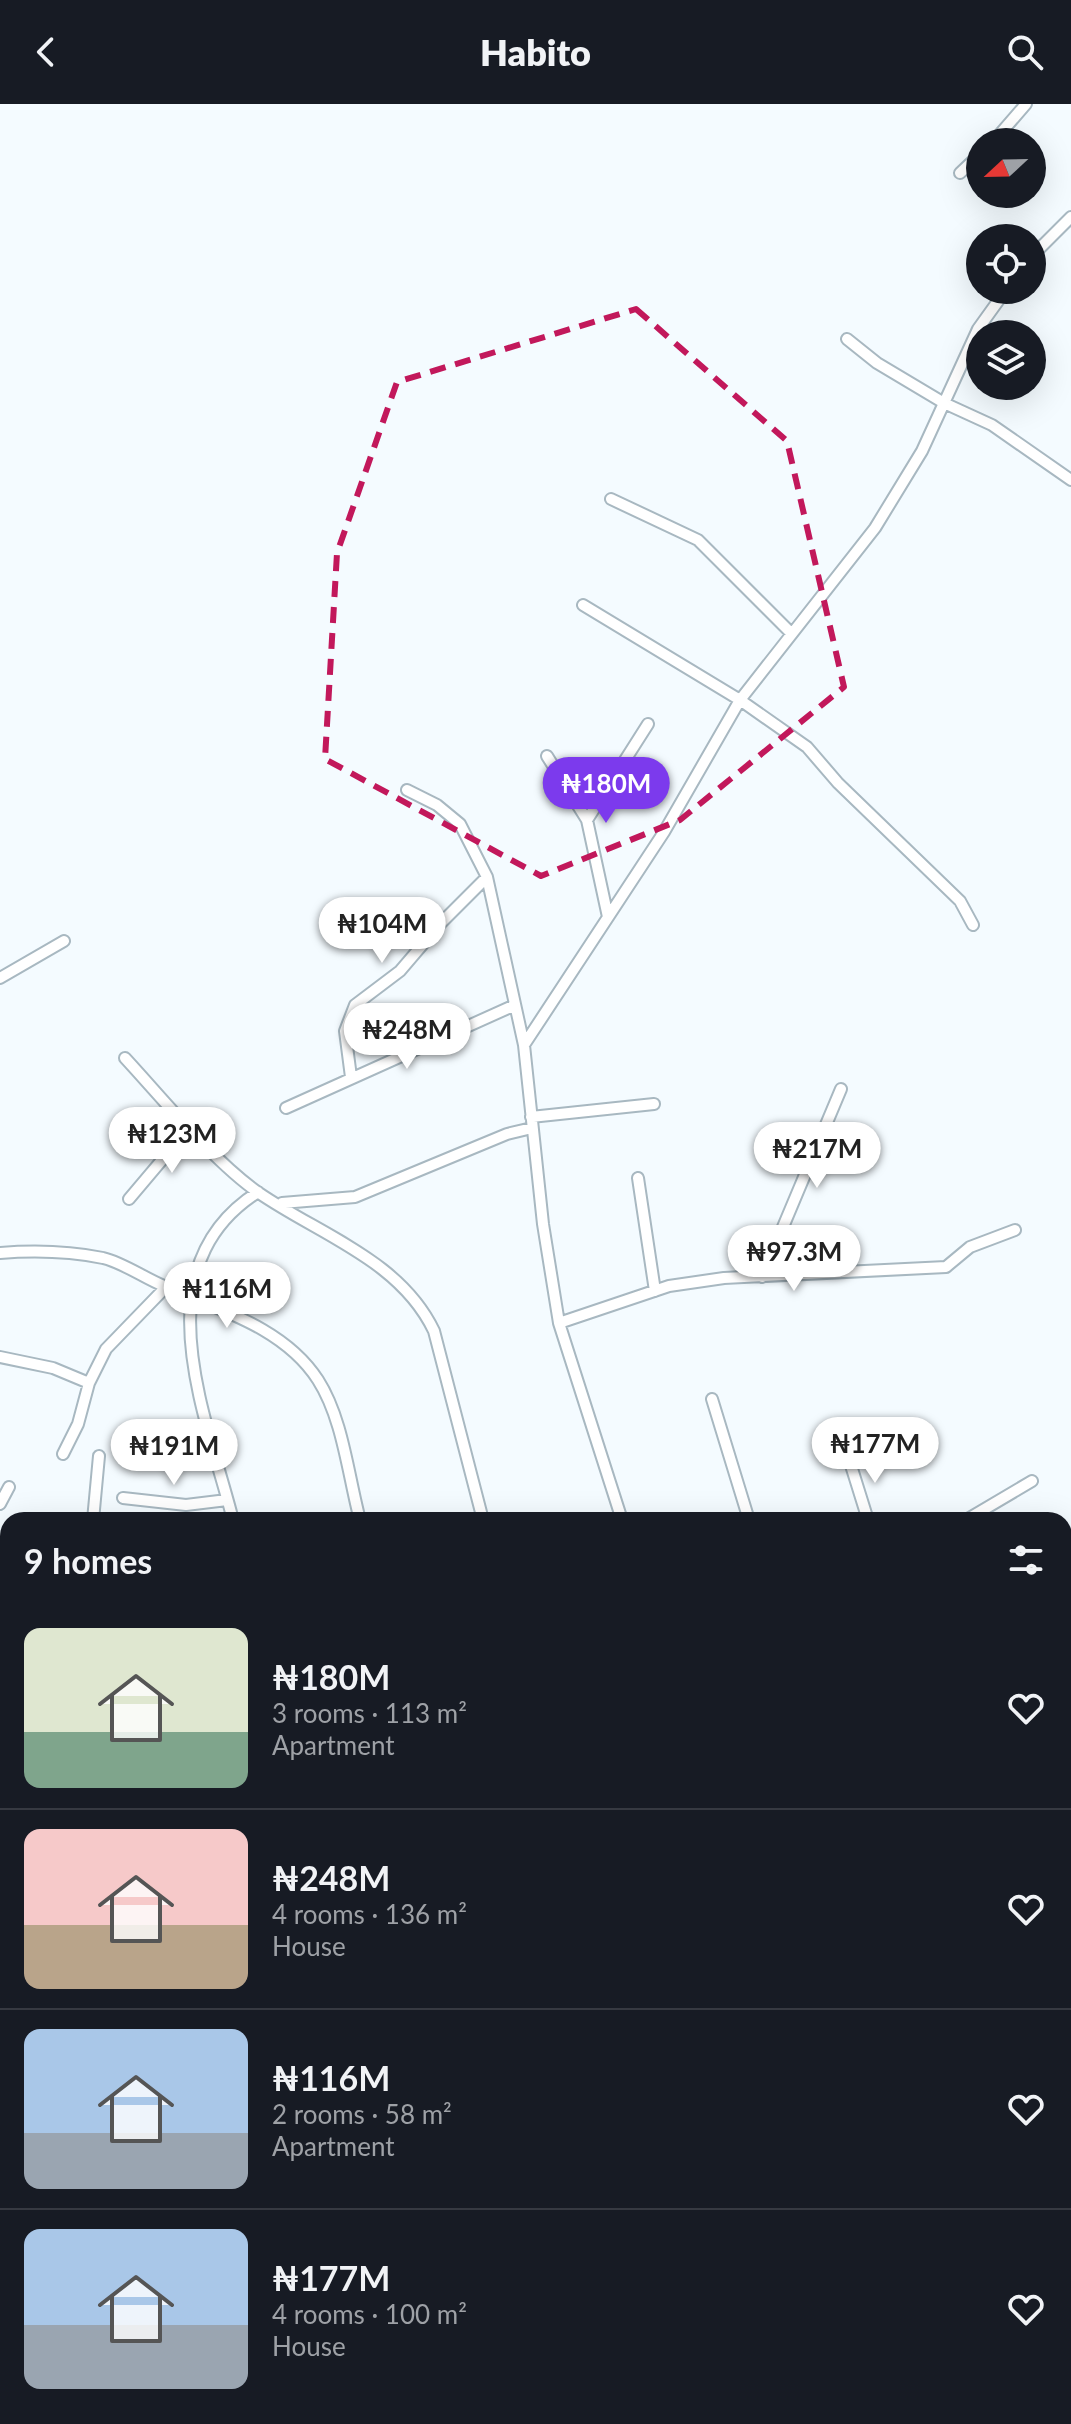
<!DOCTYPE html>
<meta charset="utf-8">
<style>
:root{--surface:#171b24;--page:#242831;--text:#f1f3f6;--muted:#9ea1a6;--line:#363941;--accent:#7c3aed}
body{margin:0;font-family:Lato,sans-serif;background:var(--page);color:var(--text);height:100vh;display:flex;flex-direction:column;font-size:30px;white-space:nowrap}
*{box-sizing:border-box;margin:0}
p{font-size:26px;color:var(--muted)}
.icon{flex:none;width:44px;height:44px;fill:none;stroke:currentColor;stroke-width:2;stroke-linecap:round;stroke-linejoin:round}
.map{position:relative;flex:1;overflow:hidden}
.sheet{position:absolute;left:0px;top:1408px;width:1072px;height:912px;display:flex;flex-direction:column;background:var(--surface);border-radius:24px 24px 0 0;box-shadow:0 8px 32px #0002}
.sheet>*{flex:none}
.needle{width:52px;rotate:248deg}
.buttons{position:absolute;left:966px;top:24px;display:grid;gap:16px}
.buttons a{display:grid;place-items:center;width:80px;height:80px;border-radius:50%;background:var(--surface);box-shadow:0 8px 32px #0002;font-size:40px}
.price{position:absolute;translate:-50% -68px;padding:0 18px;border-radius:28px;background:#fff;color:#222;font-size:26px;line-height:52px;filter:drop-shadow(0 2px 4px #0008)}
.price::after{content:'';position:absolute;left:50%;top:48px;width:24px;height:18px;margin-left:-12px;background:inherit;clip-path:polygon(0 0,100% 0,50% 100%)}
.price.selected{background:var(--accent);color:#fff}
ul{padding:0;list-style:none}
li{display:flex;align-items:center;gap:24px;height:200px;padding:0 24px}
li+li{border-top:2px solid var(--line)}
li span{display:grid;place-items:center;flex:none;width:224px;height:160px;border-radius:16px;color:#555}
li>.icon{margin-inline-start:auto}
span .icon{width:96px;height:96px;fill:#fffc;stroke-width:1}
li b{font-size:34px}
h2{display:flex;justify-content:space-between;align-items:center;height:96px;padding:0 24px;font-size:34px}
header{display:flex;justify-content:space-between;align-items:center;height:104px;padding:0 24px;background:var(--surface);font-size:36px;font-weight:800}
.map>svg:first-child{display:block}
</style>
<header><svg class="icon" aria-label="back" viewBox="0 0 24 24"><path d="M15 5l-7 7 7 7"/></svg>Habito<svg class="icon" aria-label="search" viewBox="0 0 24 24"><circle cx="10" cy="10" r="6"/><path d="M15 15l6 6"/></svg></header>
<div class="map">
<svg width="1071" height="2320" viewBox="0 0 1071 2320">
<rect width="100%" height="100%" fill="#f4fbff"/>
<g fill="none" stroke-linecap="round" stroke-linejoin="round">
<defs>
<path id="minor" d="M993 38 1026 0
M960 69 980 50
M1032 152 1071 113
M847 235 877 259 944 299 992 321 1071 376
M611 395 698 436 791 529
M583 501 740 596 807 643 838 679 960 797 973 821
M547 652 587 716 608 813
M407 686 437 701 460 720 487 773 524 941 543 1120 559 1219 622 1416
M587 716 648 620
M0 874 64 837
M524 941 664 728 740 596 875 424 922 347 978 225 1006 186
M125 954C163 995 213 1057 259 1089 320 1131 400 1156 434 1227L483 1416
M351 973 345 927 355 901 400 867 441 819 487 773
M286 1004 515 901
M531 1013 654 1000
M638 1074 655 1187
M129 1095 189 1024
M282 1099 355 1093 507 1030 532 1024
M0 1149C36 1146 68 1147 103 1154 124 1159 144 1174 164 1182 217 1205 284 1223 318 1276 343 1315 348 1371 360 1416
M762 1173 841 985
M559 1219 669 1182 724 1174 946 1163 970 1143 1015 1126
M0 1253 53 1264 89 1279
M712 1295 749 1416
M63 1350 78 1320 89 1279 106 1245 166 1183
M849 1355 868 1416
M123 1394 186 1401 227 1396
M0 1400 9 1383
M93 1416 99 1352
M233 1416C206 1310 140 1163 258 1088
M966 1416 1032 1377
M0 1462 8 1458
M0 1568 8 1572
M1064 1820 1071 1815
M0 1857 8 1867
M1064 1883 1071 1894
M0 1908 8 1905
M1064 1973 1071 1992
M97 2312 98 2320
M211 2312 212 2320
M668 2312 716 2317
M805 2312V2320
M916 2312V2320
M1032 2312 1033 2320
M491 2320V2312
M607 2320 614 2312"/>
<path id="tertiary" d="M0 1770 8 1776
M346 2320 347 2312"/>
</defs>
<use href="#minor" stroke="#a8b8c1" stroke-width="14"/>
<use href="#tertiary" stroke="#a8b8c1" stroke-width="16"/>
<use href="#minor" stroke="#fff" stroke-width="10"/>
<use href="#tertiary" stroke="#fff" stroke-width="12"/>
</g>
<path fill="none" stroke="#c2185b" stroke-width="6" stroke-dasharray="16 10" stroke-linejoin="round" d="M636 205 787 337 844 583 680 716 541 772 325 655 337 449 397 278Z"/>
</svg>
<div class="buttons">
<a><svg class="needle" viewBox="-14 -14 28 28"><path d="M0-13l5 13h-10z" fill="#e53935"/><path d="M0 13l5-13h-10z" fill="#9ea1a6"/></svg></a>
<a><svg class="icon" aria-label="locate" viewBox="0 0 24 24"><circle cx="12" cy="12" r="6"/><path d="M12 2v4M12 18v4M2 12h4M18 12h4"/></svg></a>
<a><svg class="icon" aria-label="layers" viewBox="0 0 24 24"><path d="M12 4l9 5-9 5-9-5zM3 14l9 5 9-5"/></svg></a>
</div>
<b class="price selected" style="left:606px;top:721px">₦180M</b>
<b class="price" style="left:382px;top:861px">₦104M</b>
<b class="price" style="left:407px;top:967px">₦248M</b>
<b class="price" style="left:172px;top:1071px">₦123M</b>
<b class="price" style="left:817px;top:1086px">₦217M</b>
<b class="price" style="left:794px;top:1189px">₦97.3M</b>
<b class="price" style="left:227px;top:1226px">₦116M</b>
<b class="price" style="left:875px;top:1381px">₦177M</b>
<b class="price" style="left:174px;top:1383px">₦191M</b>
<section class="sheet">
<h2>9 homes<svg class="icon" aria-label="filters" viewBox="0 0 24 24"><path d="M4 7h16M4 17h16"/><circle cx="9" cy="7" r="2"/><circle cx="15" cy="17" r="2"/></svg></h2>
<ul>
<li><span style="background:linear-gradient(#dfe7d0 65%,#7fa58c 0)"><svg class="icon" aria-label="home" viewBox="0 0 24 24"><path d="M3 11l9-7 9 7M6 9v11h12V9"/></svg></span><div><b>₦180M</b><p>3 rooms · 113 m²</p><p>Apartment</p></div><svg class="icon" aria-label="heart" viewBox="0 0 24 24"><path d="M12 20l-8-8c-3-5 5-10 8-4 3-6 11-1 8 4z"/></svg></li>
<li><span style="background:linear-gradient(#f6c9c9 60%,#b9a48a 0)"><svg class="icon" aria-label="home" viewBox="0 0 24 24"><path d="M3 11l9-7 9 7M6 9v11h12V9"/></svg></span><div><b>₦248M</b><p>4 rooms · 136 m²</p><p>House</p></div><svg class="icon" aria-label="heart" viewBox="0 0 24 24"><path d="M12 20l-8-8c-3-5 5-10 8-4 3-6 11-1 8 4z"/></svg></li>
<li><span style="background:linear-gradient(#a9c7e8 65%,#9aa5b1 0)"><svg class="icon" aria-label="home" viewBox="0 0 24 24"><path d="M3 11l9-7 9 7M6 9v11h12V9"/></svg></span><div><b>₦116M</b><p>2 rooms · 58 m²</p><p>Apartment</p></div><svg class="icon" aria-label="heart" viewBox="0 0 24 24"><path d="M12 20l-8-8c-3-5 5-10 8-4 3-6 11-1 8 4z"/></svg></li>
<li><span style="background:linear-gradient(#a9c7e8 60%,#9aa5b1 0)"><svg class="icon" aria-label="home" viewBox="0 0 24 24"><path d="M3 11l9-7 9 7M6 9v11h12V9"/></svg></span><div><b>₦177M</b><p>4 rooms · 100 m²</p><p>House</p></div><svg class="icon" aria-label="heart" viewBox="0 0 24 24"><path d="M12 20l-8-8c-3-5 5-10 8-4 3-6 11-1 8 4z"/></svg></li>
</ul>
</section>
</div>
